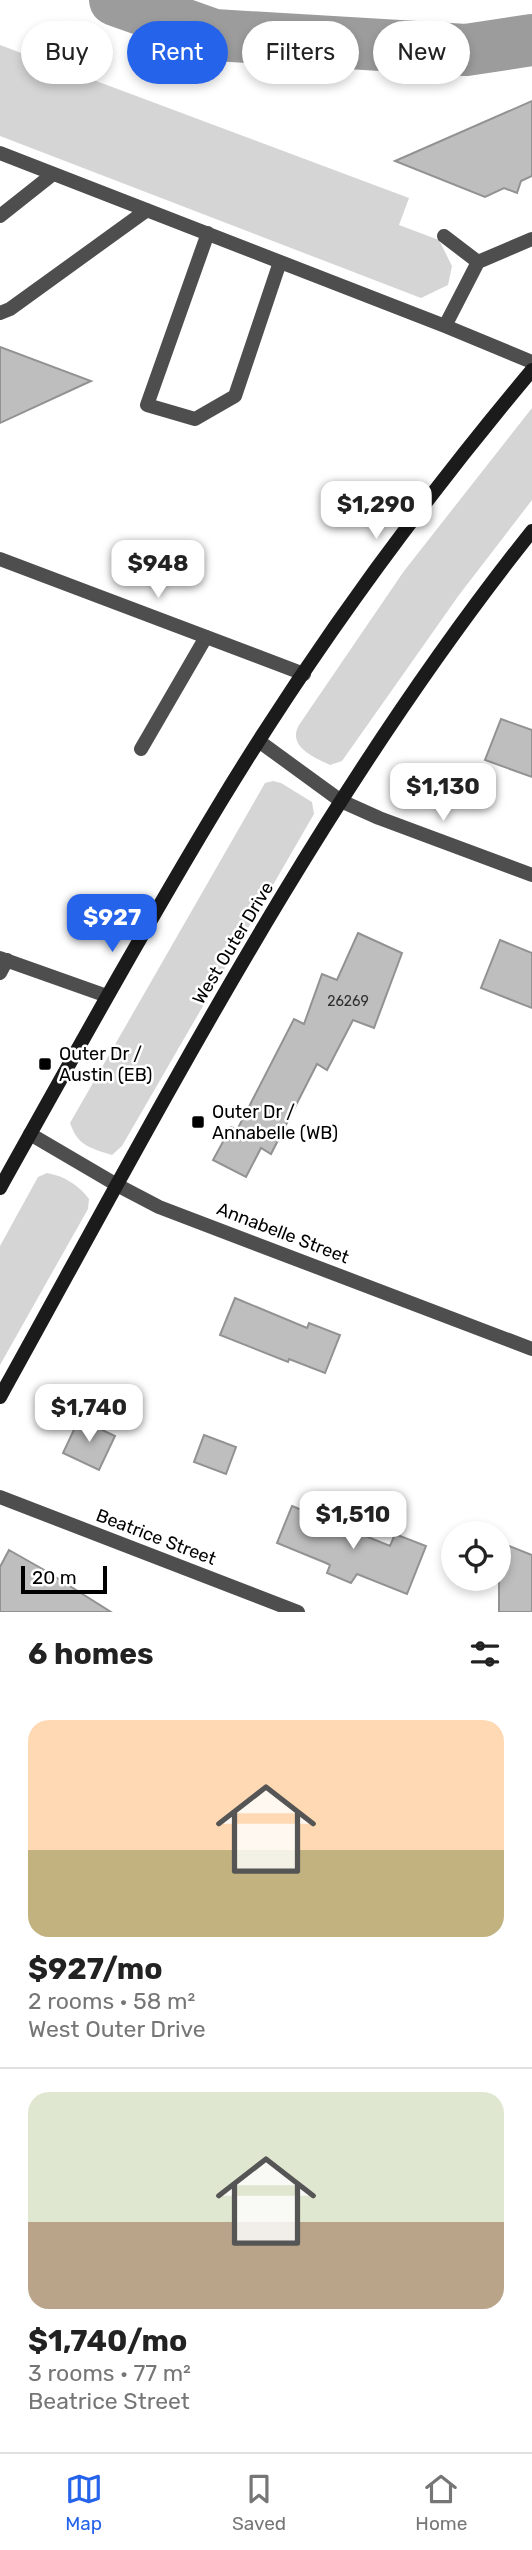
<!DOCTYPE html>
<meta charset="utf-8">
<style>
:root{--surface:#fff;--page:#f2f2f2;--text:#222;--muted:#767676;--line:#e0e0e0;--accent:#2563eb}
body{margin:0;font-family:Rubik,sans-serif;background:var(--page);color:var(--text);height:100vh;display:flex;flex-direction:column;font-size:26px;white-space:nowrap}
*{box-sizing:border-box;margin:0}
p{font-size:23px;color:var(--muted)}
.icon{flex:none;width:38px;height:38px;fill:none;stroke:currentColor;stroke-width:2;stroke-linecap:round;stroke-linejoin:round}
.map{position:relative;height:1612px;overflow:hidden}
.details{display:flex;flex-direction:column;background:var(--surface);flex:1}
.details>*{flex:none}
.guide{position:absolute;left:21px;top:21px;width:490px;height:63px;display:flex;gap:14px}
.fabs{position:absolute;left:441px;top:1521px;display:grid;gap:14px}
.fabs a{display:grid;place-items:center;width:70px;height:70px;border-radius:50%;background:var(--surface);box-shadow:0 4px 10px #0003;font-size:35px}
.scale{position:absolute;left:21px;bottom:18px;width:86px;box-sizing:border-box;padding-left:7px;border:4px solid #000;border-top:0;font-size:19px;line-height:24px;white-space:nowrap;color:#000;-webkit-text-stroke:5px #fff;paint-order:stroke}
.price{position:absolute;translate:-50% -60px;padding:0 16px;border-radius:14px;background:#fff;color:#222;font-size:23px;line-height:46px;filter:drop-shadow(0 2px 4px #0008)}
.price::after{content:'';position:absolute;left:50%;top:42px;width:21px;height:16px;margin-left:-10px;background:inherit;clip-path:polygon(0 0,100% 0,50% 100%)}
.price.current{background:var(--accent);color:#fff}
ul{padding:0;list-style:none}
li{display:grid;align-content:center;gap:14px;height:371px;padding:0 28px}
li+li{border-top:2px solid var(--line)}
li span{display:grid;place-items:center;height:217px;border-radius:21px;color:#555}
li>.icon{margin-inline-start:auto}
span .icon{width:126px;height:126px;fill:#fffc;stroke-width:1}
li b{font-size:30px}
h2{display:flex;justify-content:space-between;align-items:center;height:84px;padding:0 28px;font-size:30px}
.pill{padding:0 24px;border-radius:32px;background:var(--surface);box-shadow:0 4px 10px #0003;font-size:24px;line-height:63px}
.pill.current{background:var(--accent);color:#fff}
.dock{display:flex;justify-content:space-around;align-items:center;height:98px;border-top:2px solid var(--line);background:var(--surface);font-size:19px;color:var(--muted)}
.dock a{display:grid;justify-items:center;gap:4px}
.dock .current{color:var(--accent)}
.map>svg:first-child{display:block}
</style>
<div class="map">
<svg width="532" height="1612" viewBox="0 0 532 1612">
<rect width="100%" height="100%" fill="#fff"/>
<path fill="#d5d5d5" d="M0 45 409 198 399 225 439 240 452 266 448 285 421 298 0 136Z
M532 408V500L459 595 342 761 330 765C313 757 287 746 299 725L404 571Z
M273 781 281 783 312 802 314 814 122 1146 112 1155C90 1148 78 1146 70 1123L265 783Z
M47 1173C64 1176 79 1185 89 1199L88 1209 0 1365V1246L38 1177Z"/>
<g fill="none" stroke-linecap="round" stroke-linejoin="round">
<path stroke="#9c9c9c" stroke-width="52" d="M115 0 214 35 466 50 532 40"/>
</g>
<path fill="#bebebe" stroke="#929292" stroke-width="2" d="M532 101V176L521 181 517 193 504 188 485 197 395 161Z
M0 347 91 381 0 423Z
M501 719 532 730V777L485 760Z
M358 933 402 953 374 1028 353 1020 327 1070 317 1064 271 1154 261 1148 246 1177 213 1160 231 1127 237 1130 294 1019 304 1024 322 974 337 980Z
M500 940 532 953V1008L481 988Z
M235 1298 307 1328 309 1323 340 1335 325 1373 289 1359 288 1362 220 1335Z
M79 1419 115 1436 99 1470 63 1453Z
M204 1435 236 1447 226 1474 194 1462Z
M292 1506 390 1546 395 1534 426 1546 407 1594 357 1574 351 1583 327 1573 330 1565 326 1563 277 1543Z
M499 1542 532 1555V1612H499Z
M9 1550 46 1571 111 1612H0V1567Z"/>
<g fill="none" stroke-linecap="round" stroke-linejoin="round">
<path stroke="#4e4e4e" stroke-width="14" d="M0 153 445 326 532 362
M0 216 53 174
M208 233 147 405 195 419 235 396 280 262
M444 236 478 262
M0 313 10 309 147 210
M445 326 478 262 532 239
M141 749 206 637
M0 973 7 960"/>
<path stroke="#4e4e4e" stroke-width="14" d="M0 559 304 674
M260 742 341 801 379 818 532 875
M0 958 107 996
M30 1134 117 1185 159 1207 532 1349
M0 1497 298 1612"/>
<path stroke="#1b1b1b" stroke-width="14" d="M0 1188C72 1059 144 929 220 803 312 651 418 506 532 370
M0 1397C164 1101 321 796 532 531"/>
</g>
<g fill="#000" stroke="#fff" stroke-width="2.5">
<rect x="38" y="1057" width="14" height="14" rx="3.5"/>
<rect x="191" y="1115" width="14" height="14" rx="3.5"/>
</g>
<g text-anchor="middle" dominant-baseline="central" stroke-width="5" stroke-linejoin="round" paint-order="stroke">
<g font-size="14" fill="#303030">
<text x="348" y="1001">26269</text>
</g>
<g font-size="18" fill="#000" stroke="#fff">
<text transform="translate(233 943) rotate(-59)">West Outer Drive</text>
<text transform="translate(283 1233) rotate(21)">Annabelle Street</text>
<text transform="translate(156 1537) rotate(21)">Beatrice Street</text>
</g>
<g font-size="18" fill="#000" stroke="#fff" text-anchor="start">
<text x="59" y="1054">Outer Dr /<tspan x="59" dy="21">Austin (EB)</tspan></text>
<text x="212" y="1112">Outer Dr /<tspan x="212" dy="21">Annabelle (WB)</tspan></text>
</g>
</g>
</svg>
<div class="fabs">
<a><svg class="icon" aria-label="locate" viewBox="0 0 24 24"><circle cx="12" cy="12" r="6"/><path d="M12 2v4M12 18v4M2 12h4M18 12h4"/></svg></a>
</div>
<div class="scale">20 m</div>
<b class="price" style="left:376px;top:541px">$1,290</b>
<b class="price" style="left:158px;top:600px">$948</b>
<b class="price" style="left:443px;top:823px">$1,130</b>
<b class="price current" style="left:112px;top:954px">$927</b>
<b class="price" style="left:89px;top:1444px">$1,740</b>
<b class="price" style="left:353px;top:1551px">$1,510</b>
<div class="guide">
<a class="pill">Buy</a>
<a class="pill current">Rent</a>
<a class="pill">Filters</a>
<a class="pill">New</a>
</div>
</div>
<section class="details">
<h2>6 homes<svg class="icon" aria-label="filters" viewBox="0 0 24 24"><path d="M4 7h16M4 17h16"/><circle cx="9" cy="7" r="2"/><circle cx="15" cy="17" r="2"/></svg></h2>
<ul>
<li><span style="background:linear-gradient(#ffd9b3 60%,#c2b280 0)"><svg class="icon" aria-label="home" viewBox="0 0 24 24"><path d="M3 11l9-7 9 7M6 9v11h12V9"/></svg></span><div><b>$927/mo</b><p>2 rooms · 58 m²</p><p>West Outer Drive</p></div></li>
<li><span style="background:linear-gradient(#dfe7d0 60%,#b9a48a 0)"><svg class="icon" aria-label="home" viewBox="0 0 24 24"><path d="M3 11l9-7 9 7M6 9v11h12V9"/></svg></span><div><b>$1,740/mo</b><p>3 rooms · 77 m²</p><p>Beatrice Street</p></div></li>
</ul>
</section>
<nav class="dock">
<a class="current"><svg class="icon" aria-label="map" viewBox="0 0 24 24"><path d="M3 6l6-2 6 2 6-2v14l-6 2-6-2-6 2zM9 4v14M15 6v14"/></svg>Map</a>
<a><svg class="icon" aria-label="saved" viewBox="0 0 24 24"><path d="M7 4h10v16l-5-4-5 4z"/></svg>Saved</a>
<a><svg class="icon" aria-label="home" viewBox="0 0 24 24"><path d="M3 11l9-7 9 7M6 9v11h12V9"/></svg>Home</a>
</nav>
